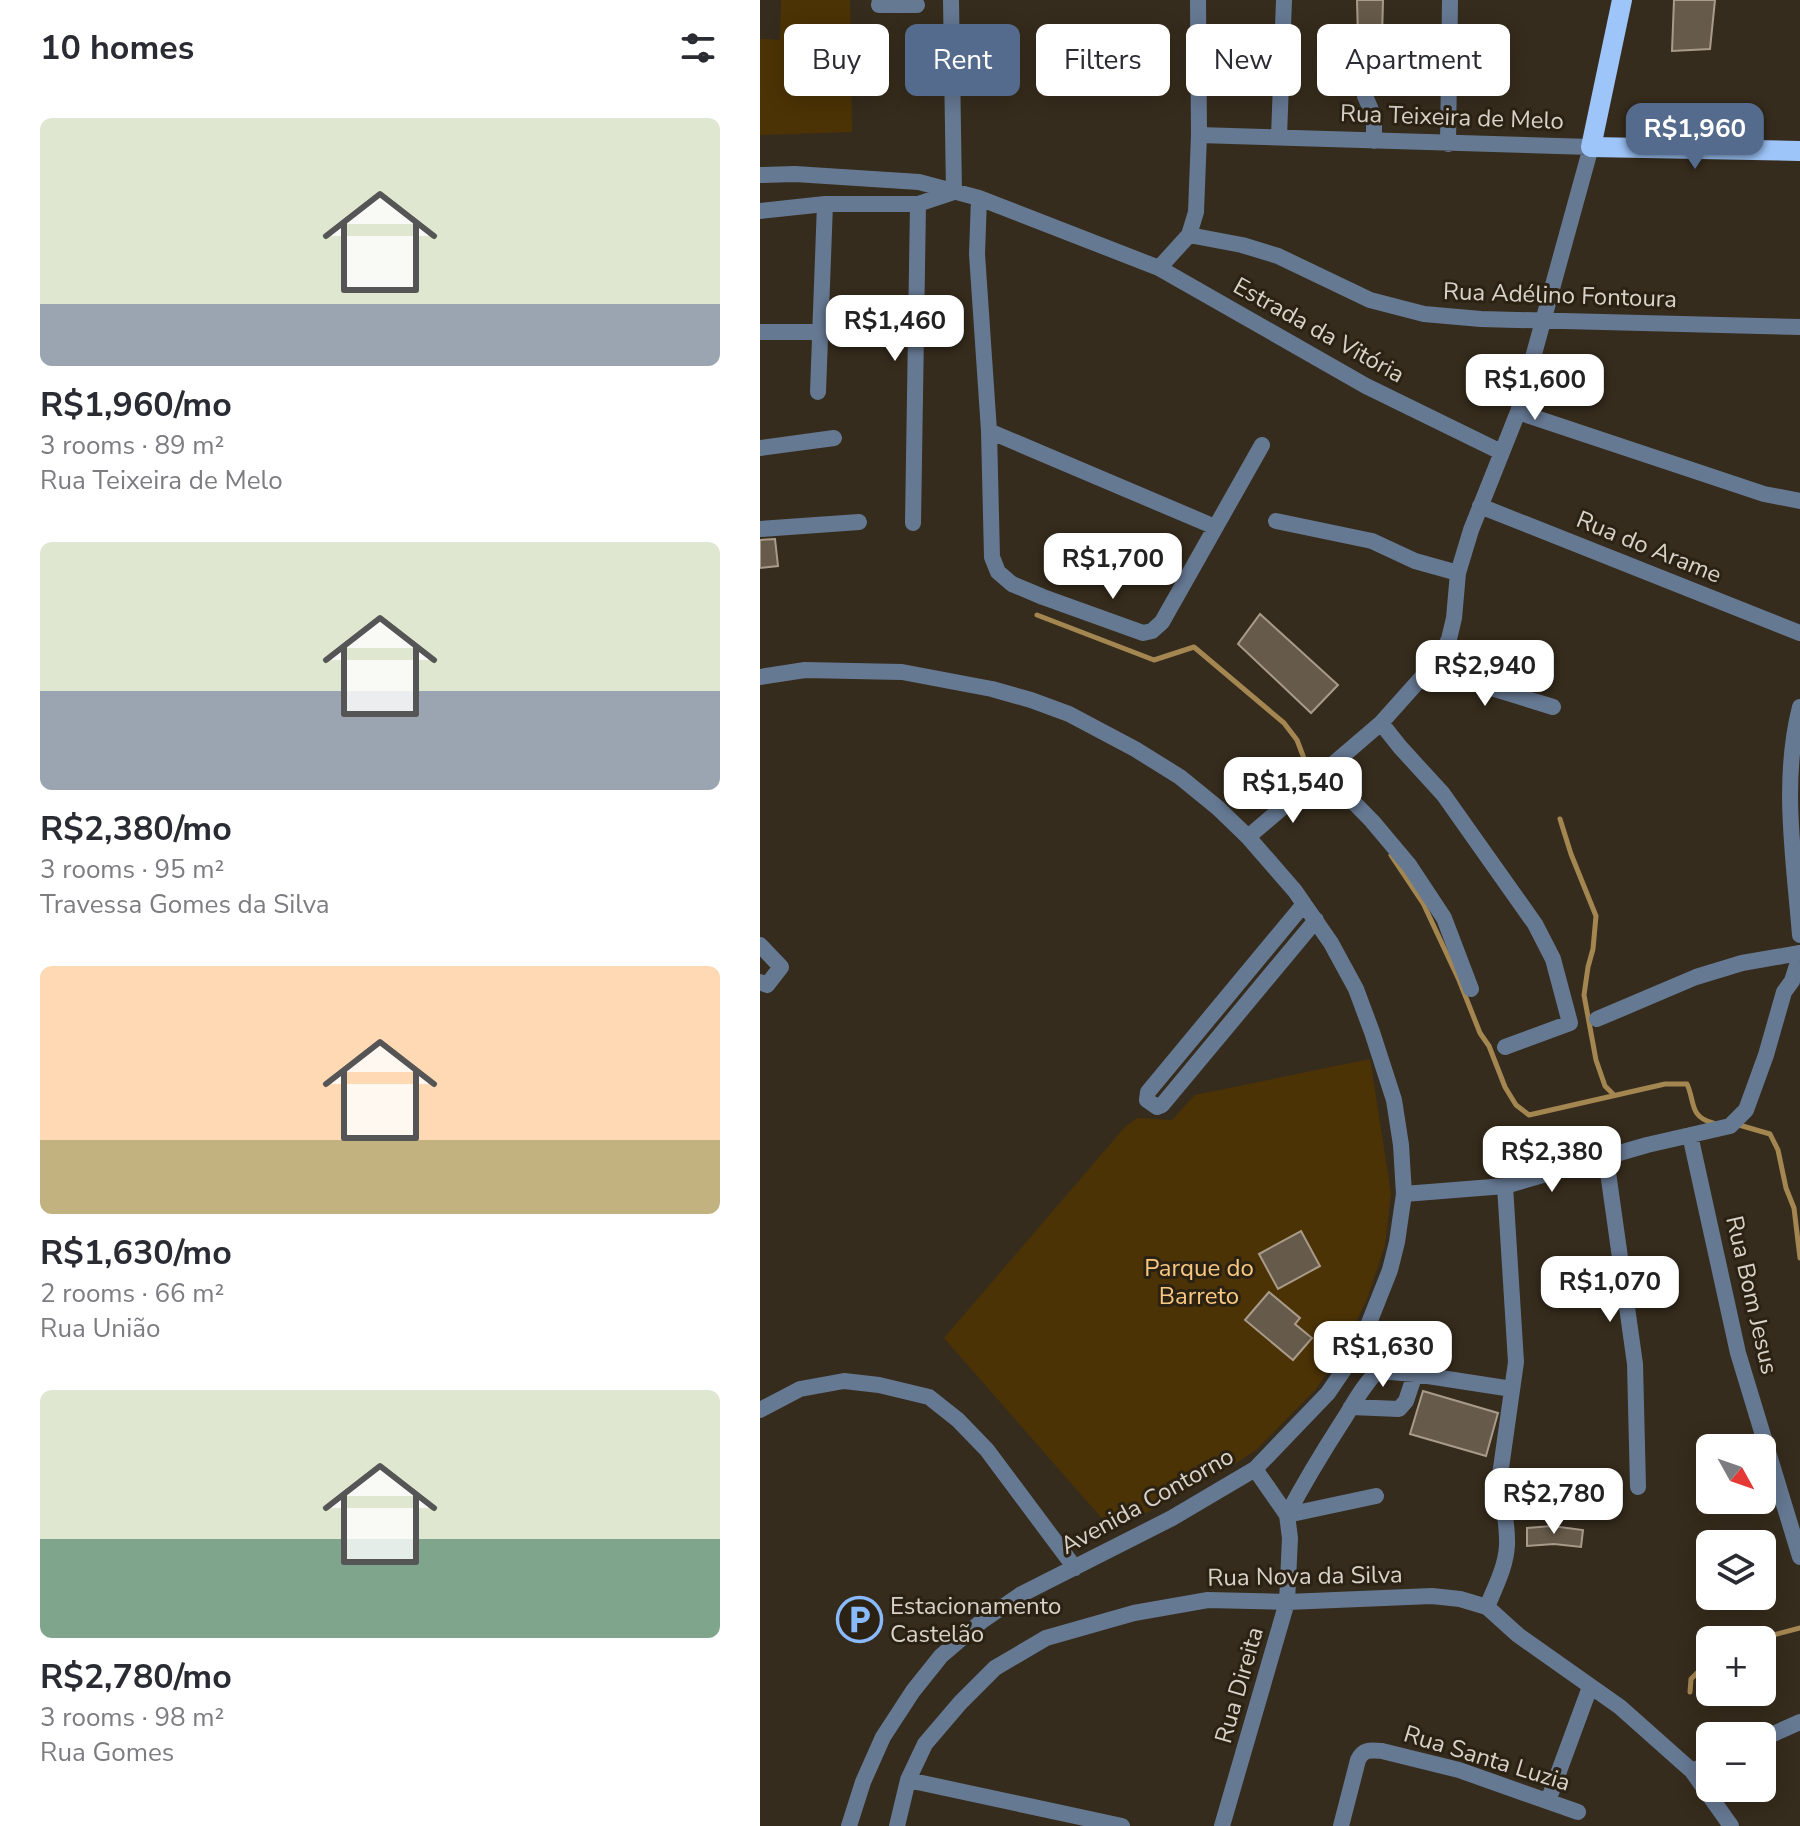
<!DOCTYPE html>
<meta charset="utf-8">
<style>
:root{--surface:#fff;--page:#f2f2f3;--text:#2b2b33;--muted:#7c7c81;--accent:#556b8d}
body{margin:0;font-family:"Nunito Sans",sans-serif;background:var(--page);color:var(--text);height:100vh;display:flex;flex-direction:column;font-size:30px;white-space:nowrap}
*{box-sizing:border-box;margin:0}
p{font-size:26px;color:var(--muted)}
.icon{flex:none;width:44px;height:44px;fill:none;stroke:currentColor;stroke-width:2;stroke-linecap:round;stroke-linejoin:round}
.map{position:relative;flex:1;overflow:hidden}
.side{display:flex;flex-direction:column;background:var(--surface);width:760px}
.side>*{flex:none}
.guide{position:absolute;left:24px;top:24px;width:760px;height:72px;display:flex;gap:16px}
.needle{width:52px;rotate:130deg}
.fabs{position:absolute;left:936px;top:1434px;display:grid;gap:16px}
.fabs a{display:grid;place-items:center;width:80px;height:80px;border-radius:12px;background:var(--surface);box-shadow:0 4px 20px #0003;font-size:40px}
.price{position:absolute;translate:-50% -68px;padding:0 18px;border-radius:16px;background:#fff;color:#222;font-size:26px;line-height:52px;filter:drop-shadow(0 2px 4px #0008)}
.price::after{content:'';position:absolute;left:50%;top:48px;width:24px;height:18px;margin-left:-12px;background:inherit;clip-path:polygon(0 0,100% 0,50% 100%)}
.price.selected{background:var(--accent);color:#fff}
ul{padding:0;list-style:none}
li{display:grid;align-content:center;gap:16px;height:424px;padding:0 40px}
li span{display:grid;place-items:center;height:248px;border-radius:12px;color:#555}
li>.icon{margin-inline-start:auto}
span .icon{width:144px;height:144px;fill:#fffc;stroke-width:1}
li b{font-size:34px}
h2{display:flex;justify-content:space-between;align-items:center;height:96px;padding:0 40px;font-size:34px}
.pill{padding:0 28px;border-radius:12px;background:var(--surface);box-shadow:0 4px 20px #0003;font-size:28px;line-height:72px}
.pill.selected{background:var(--accent);color:#fff}
main{display:flex;flex:1;min-height:0}
.map>svg:first-child{display:block}
</style>
<main>
<section class="side">
<h2>10 homes<svg class="icon" aria-label="filters" viewBox="0 0 24 24"><path d="M4 7h16M4 17h16"/><circle cx="9" cy="7" r="2"/><circle cx="15" cy="17" r="2"/></svg></h2>
<ul>
<li><span style="background:linear-gradient(#dfe7d0 75%,#9aa5b1 0)"><svg class="icon" aria-label="home" viewBox="0 0 24 24"><path d="M3 11l9-7 9 7M6 9v11h12V9"/></svg></span><div><b>R$1,960/mo</b><p>3 rooms · 89 m²</p><p>Rua Teixeira de Melo</p></div></li>
<li><span style="background:linear-gradient(#dfe7d0 60%,#9aa5b1 0)"><svg class="icon" aria-label="home" viewBox="0 0 24 24"><path d="M3 11l9-7 9 7M6 9v11h12V9"/></svg></span><div><b>R$2,380/mo</b><p>3 rooms · 95 m²</p><p>Travessa Gomes da Silva</p></div></li>
<li><span style="background:linear-gradient(#ffd9b3 70%,#c2b280 0)"><svg class="icon" aria-label="home" viewBox="0 0 24 24"><path d="M3 11l9-7 9 7M6 9v11h12V9"/></svg></span><div><b>R$1,630/mo</b><p>2 rooms · 66 m²</p><p>Rua União</p></div></li>
<li><span style="background:linear-gradient(#dfe7d0 60%,#7fa58c 0)"><svg class="icon" aria-label="home" viewBox="0 0 24 24"><path d="M3 11l9-7 9 7M6 9v11h12V9"/></svg></span><div><b>R$2,780/mo</b><p>3 rooms · 98 m²</p><p>Rua Gomes</p></div></li>
</ul>
</section>
<div class="map">
<svg width="1040" height="1826" viewBox="0 0 1040 1826">
<rect width="100%" height="100%" fill="#362c1d"/>
<path fill="#4c3305" d="M21 0H90L92 132 0 135V39L20 40Z
M610 1059 631 1193 625 1245 607 1299 584 1348 556 1389 496 1450 469 1468 353 1531 184 1338 365 1127 377 1118 412 1120 435 1095Z"/>
<g fill="none" stroke-linecap="round" stroke-linejoin="round">
<path stroke="#a48651" stroke-width="5" d="M277 615 394 660 434 647 524 723 537 740 545 761 557 774
M800 819 811 854 836 916 833 949 828 967 824 995 836 1060 845 1086 854 1095
M631 855 663 903 699 980 720 1033 729 1046 745 1087 756 1105 769 1115 905 1084H927C935 1101 929 1117 953 1123
M979 1125 1010 1134 1018 1150 1026 1188 1034 1208 1040 1258
M994 1640 1040 1628
M930 1692 931 1679 950 1660"/>
</g>
<path fill="#665a4a" stroke="#a89b8a" stroke-width="2" d="M597 0H623L622 37H598Z
M914 0H955L950 49 912 51Z
M15 539 18 566 0 568V540Z
M500 614 578 685 551 713 478 644Z
M541 1231 560 1266 518 1289 499 1254Z
M509 1292 540 1318 535 1324 552 1338 533 1360 485 1320Z
M663 1391 738 1413 726 1456 650 1434Z
M792 1526 823 1530 821 1547 794 1544 767 1546V1528Z"/>
<g fill="none" stroke-linecap="round" stroke-linejoin="round">
<path stroke="#667993" stroke-width="16" d="M120 0 119 5H157
M191 0 194 192
M599 48 605 96 614 117V141
M439 135 831 147 758 412 711 530 698 573 694 618 689 639 680 657 621 723 488 837
M519 137 524 0
M688 144 690 0
M0 175 35 174 159 182 219 198 399 268 606 386 741 452
M219 198 217 254 229 431 455 527
M0 211 65 204H158L194 192
M429 235 482 245 518 256 610 300 664 314 721 319 1040 327
M399 268 429 235 436 212 439 135 438 0
M0 332H61
M58 392 65 204
M758 412 1004 494 1040 501
M229 431 232 557 238 572 252 584 283 597 383 633 392 631 402 622 502 445
M0 448 74 438
M720 506 1040 633
M516 521 612 541 655 561 698 573
M153 523 158 204
M0 529 99 522
M670 669 793 707
M0 677 45 670 142 672 232 689 271 700 309 714 375 749 420 777 458 808 488 837 535 891 571 943 596 989 612 1032 634 1100 641 1145 644 1194 637 1242 630 1270 605 1333 585 1368 568 1393 495 1469 412 1518 260 1595 222 1621 181 1656 153 1691 123 1737 103 1782 89 1826
M1040 707C1021 781 1034 859 1040 935
M621 723 640 747 683 794 775 924 793 959 810 1023 745 1047
M564 772 612 821 649 865 684 918 711 989
M544 904 388 1092 387 1100 397 1107 402 1105 556 920
M0 945 21 967 7 985 0 982
M837 1019 936 977 982 963 1040 953
M930 1135 978 1353 1040 1557
M846 1158 875 1364 878 1487
M644 1194 745 1186 887 1145 970 1126 986 1110 1006 1055 1024 992 1032 981 1040 956
M591 1407 639 1409 646 1401 655 1374
M0 1410 40 1389 84 1381 119 1385 169 1397 198 1420 227 1450 315 1568
M527 1515C544 1483 562 1453 582 1422 593 1405 603 1385 618 1371L655 1374 752 1389
M527 1515 616 1496
M727 1607C735 1587 746 1567 747 1545 748 1522 741 1498 740 1475L756 1362 745 1186
M1002 1739 1040 1722
M932 1771 950 1763
M148 1780 362 1826
M788 1801 830 1687
M137 1826 148 1780 165 1744 200 1703 235 1668 286 1638 374 1613 448 1600 527 1602 672 1596 700 1599 727 1607 758 1635 860 1707 932 1771 971 1826
M462 1826 527 1602 530 1538 527 1515 495 1469
M581 1826 598 1760C603 1749 610 1750 622 1751L699 1770 818 1812"/>
<path stroke="#9ec5f9" stroke-width="20" d="M862 0 831 147 1040 151"/>
</g>
<defs>
<symbol id="parking-ring" viewBox="-11 -11 22 22"><circle r="9.5" fill="#2c2213" stroke="#89bafc" stroke-width="1.5"/><path d="M-3.5-5.5H1a3.5 3.5 0 0 1 0 7H-1V5.5H-3.5ZM-1-3.4V-.6H.8a1.4 1.4 0 0 0 0-2.8Z" fill="#89bafc"/></symbol>
</defs>
<g fill-rule="evenodd">
<use href="#parking-ring" x="74" y="1594" width="51" height="51"/>
</g>
<g text-anchor="middle" dominant-baseline="central" stroke-width="6" stroke-linejoin="round" paint-order="stroke">
<g font-size="24" fill="#d8d2c9" stroke="#2c2213">
<text transform="translate(692 117) rotate(2)">Rua Teixeira de Melo</text>
<text transform="translate(800 295) rotate(2)">Rua Adélino Fontoura</text>
<text transform="translate(559 330) rotate(29)">Estrada da Vitória</text>
<text transform="translate(889 547) rotate(22)">Rua do Arame</text>
<text transform="translate(992 1295) rotate(77)">Rua Bom Jesus</text>
<text transform="translate(387 1501) rotate(-29)">Avenida Contorno</text>
<text transform="translate(545 1576) rotate(-1)">Rua Nova da Silva</text>
<text transform="translate(479 1685) rotate(-74)">Rua Direita</text>
<text transform="translate(727 1758) rotate(17)">Rua Santa Luzia</text>
</g>
<g font-size="24" fill="#f9c982" stroke="#2c2213">
<text x="439" y="1268">Parque do<tspan x="439" dy="28">Barreto</tspan></text>
</g>
<g font-size="24" fill="#d8d2c9" stroke="#2c2213" text-anchor="start">
<text x="130" y="1606">Estacionamento<tspan x="130" dy="28">Castelão</tspan></text>
</g>
</g>
</svg>
<div class="fabs">
<a><svg class="needle" viewBox="-14 -14 28 28"><path d="M0-13l5 13h-10z" fill="#e53935"/><path d="M0 13l5-13h-10z" fill="#7c7c81"/></svg></a>
<a><svg class="icon" aria-label="layers" viewBox="0 0 24 24"><path d="M12 4l9 5-9 5-9-5zM3 14l9 5 9-5"/></svg></a>
<a>+</a>
<a>−</a>
</div>
<b class="price selected" style="left:935px;top:171px">R$1,960</b>
<b class="price" style="left:135px;top:363px">R$1,460</b>
<b class="price" style="left:775px;top:422px">R$1,600</b>
<b class="price" style="left:353px;top:601px">R$1,700</b>
<b class="price" style="left:725px;top:708px">R$2,940</b>
<b class="price" style="left:533px;top:825px">R$1,540</b>
<b class="price" style="left:792px;top:1194px">R$2,380</b>
<b class="price" style="left:850px;top:1324px">R$1,070</b>
<b class="price" style="left:623px;top:1389px">R$1,630</b>
<b class="price" style="left:794px;top:1536px">R$2,780</b>
<div class="guide">
<a class="pill">Buy</a>
<a class="pill selected">Rent</a>
<a class="pill">Filters</a>
<a class="pill">New</a>
<a class="pill">Apartment</a>
</div>
</div>
</main>
